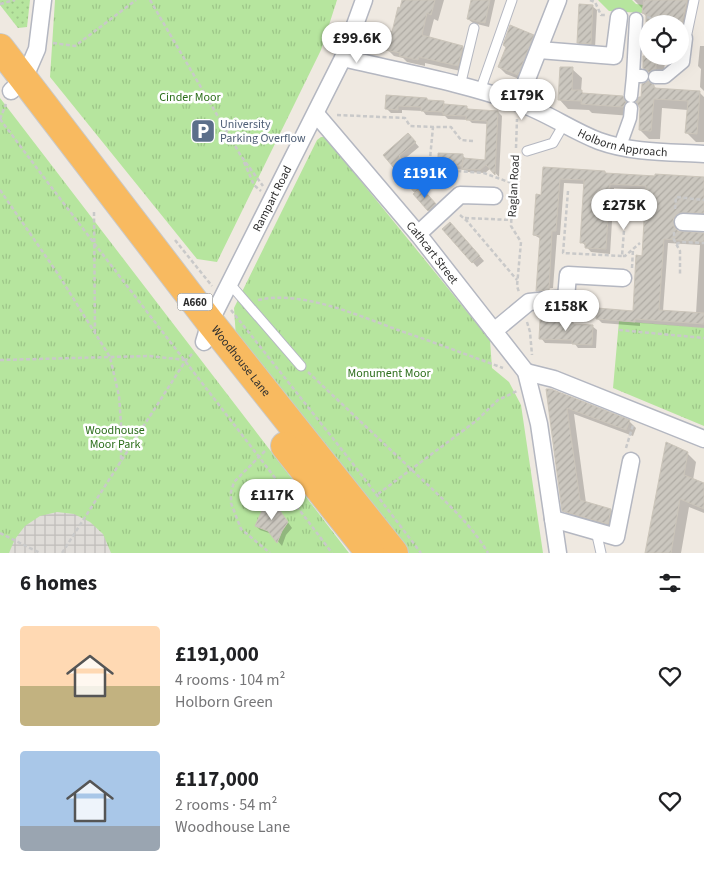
<!DOCTYPE html>
<meta charset="utf-8">
<style>
:root{--surface:#fff;--page:#f6f6f6;--text:#202124;--muted:#757577;--accent:#1a73e8}
body{margin:0;font-family:"Source Sans 3",sans-serif;background:var(--page);color:var(--text);height:100vh;display:flex;flex-direction:column;font-size:19px;white-space:nowrap}
*{box-sizing:border-box;margin:0}
p{font-size:16px;color:var(--muted)}
.icon{flex:none;width:28px;height:28px;fill:none;stroke:currentColor;stroke-width:2;stroke-linecap:round;stroke-linejoin:round}
.map{position:relative;height:553px;overflow:hidden}
.panel{display:flex;flex-direction:column;background:var(--surface);flex:1}
.panel>*{flex:none}
.tools{position:absolute;left:639px;top:15px;display:grid;gap:10px}
.tools a{display:grid;place-items:center;width:50px;height:50px;border-radius:50%;background:var(--surface);box-shadow:0 5px 20px #0002;font-size:25px}
.price{position:absolute;translate:-50% -42px;padding:0 11px;border-radius:18px;background:#fff;color:#222;font-size:16px;line-height:32px;filter:drop-shadow(0 1px 2px #0008)}
.price::after{content:'';position:absolute;left:50%;top:30px;width:15px;height:11px;margin-left:-8px;background:inherit;clip-path:polygon(0 0,100% 0,50% 100%)}
.price.active{background:var(--accent);color:#fff}
ul{padding:0;list-style:none}
li{display:flex;align-items:center;gap:15px;height:125px;padding:0 20px}
li span{display:grid;place-items:center;flex:none;width:140px;height:100px;border-radius:5px;color:#555}
li>.icon{margin-inline-start:auto}
span .icon{width:60px;height:60px;fill:#fffc;stroke-width:1}
li b{font-size:21px}
h2{display:flex;justify-content:space-between;align-items:center;height:60px;padding:0 20px;font-size:21px}
.map>svg:first-child{display:block}
</style>
<div class="map">
<svg width="704" height="553" viewBox="0 0 704 553">
<defs>
<pattern id="grass-dots" width="8" height="8" patternUnits="userSpaceOnUse" patternTransform="scale(1.25)"><rect width="8" height="8" fill="#b6e59e"/><path d="M2 2h.1M6 6h.1" fill="none" stroke="#9dc588" stroke-width="1.8" stroke-linecap="round"/></pattern>
<pattern id="park-tufts" width="24" height="20" patternUnits="userSpaceOnUse" patternTransform="scale(1.25)"><rect width="24" height="20" fill="#b6e59e"/><path d="M3 7l-1-3M5 7V3M7 7l1-3M15 17l-1-3M17 17v-4M19 17l1-3" fill="none" stroke="#9dc588"/></pattern>
<pattern id="plaza-grid" width="8" height="8" patternUnits="userSpaceOnUse" patternTransform="scale(1.25)"><rect width="8" height="8" fill="#dfdcd8"/><path d="M0 4h8M4 0v8" fill="none" stroke="#c0bdba"/></pattern>
<pattern id="building-hatch" width="6" height="6" patternUnits="userSpaceOnUse" patternTransform="scale(1.25)"><rect width="6" height="6" fill="#cbc7bf"/><path d="M-1 1l2-2M0 6l6-6M5 7l2-2" fill="none" stroke="#afaba4"/></pattern>
</defs>
<rect width="100%" height="100%" fill="#efe9e1"/>
<path fill="url(#grass-dots)" d="M0 0H30L27 27 18 28 0 5Z"/>
<path fill="url(#park-tufts)" d="M55 0H337L321 50 217 262 197 259 50 77Z
M0 98 349 553H0Z
M321 137H325L490 340 492 368 509 382 521 405 543 553H401L236 338 234 308 317 140Z
M619 321 704 328V426L613 388Z"/>
<path fill="#b6e59e" d="M598 0H632L636 4 643 5 642 13 609 11Z"/>
<path fill="url(#plaza-grid)" d="M57 512 74 514 90 522 103 534 111 553H9L15 539 25 526 40 516Z"/>
<path fill="#0003" fill-rule="evenodd" d="M404 0H444L438 21 434 19 429 38 463 47 470 54 465 72 425 63V66L407 62 403 58 394 56 387 49Z
M472 0H495L489 27 473 23 468 19Z
M634 0H697L690 30 680 27V24H648V56H665L664 77 653 76 644 68 647 17 643 13 644 10Z
M592 6 597 10 595 48 583 47 578 43Z
M533 36 540 43 525 81 506 74 499 67 507 48 504 45Z
M700 46H704V91L700 87 701 69 698 66Z
M572 69 582 78 581 91 585 95 622 97 632 107V116L592 113 589 110 568 109 559 99Z
M654 86 657 89 699 92 704 97V142H696L687 133 688 110 662 108 660 139H649L640 130Z
M427 99 429 102H443L446 106 466 107 470 110 498 112 502 116 499 177 491 168 485 173 468 172 465 170 443 168 439 164 463 156 467 160 486 161 488 124 472 123 469 120 448 119 445 116 426 115 423 111 402 110V113H391L386 108Z
M413 140 419 147 402 161 427 191 425 193 439 209 433 215 415 195 417 193 385 155Z
M544 168 605 172 608 175 704 178V218L679 222 678 232 704 234V328L640 323V326L602 323 597 318 634 312 643 257 647 190 614 188 610 254 591 252 582 242 585 184 564 183 560 235H557L553 288 541 289V292L553 291V294L542 295 538 290 541 239 534 235 542 196ZM668 243 700 245 696 314 663 311Z
M455 228 484 261 477 267 444 229Z
M573 323 575 325 592 326 597 330 596 348H578L575 344 545 343 541 338Z
M547 390 629 421 636 428 633 436 574 414 586 503 611 510 618 517 615 531 571 518 564 511Z
M687 453 696 462 693 480 704 484V513L689 507 681 553H647Z
M282 514 292 528 286 535 282 546 272 534 260 530 256 526Z"/>
<path fill="url(#building-hatch)" stroke="#cbc5ba" d="M402 0H435L431 15 427 13 422 35 463 46 458 66 419 57 418 60 399 56 400 53 385 50 390 31 392 32 398 7 400 8Z
M471 0H490L485 23 467 19Z
M644 0H687L682 22 659 17 658 24H646V14L642 13Z
M579 4 593 5 591 44 577 43Z
M510 25 534 35 518 75 498 67 506 47 503 45Z
M643 56H656V69L649 72 643 68Z
M560 67H573L572 90H582V93L623 96 626 102 623 107 581 104 582 97 581 101 558 100Z
M648 81 654 85V88L700 91 697 134 685 133 688 101 654 99 651 131 639 130 640 108 636 102 639 97H641L642 84Z
M386 95 427 98V100L444 101 443 111 444 104 467 106V109L498 111 495 175 486 165 480 170 462 169 463 159 462 166 438 165V153L463 154V158L485 160 487 121 466 120V116L443 115V112L421 111V107L398 106V110L385 109Z
M408 133 416 142 399 156 424 186 415 193 383 155Z
M543 167 605 171V173L655 176V174L704 177V213H679L674 217 673 222 674 227 678 231 704 233V242L664 239 659 310 704 313V324L635 319V322L596 319 597 308 633 311 636 255 642 256 646 186 610 184 606 249 585 248V243H580L584 180 560 179 556 231H552L549 290 536 291 540 236 533 235 536 194 541 195Z
M422 188 436 204 428 211 413 194Z
M450 222 480 256 472 263 442 229Z
M540 320 573 322V324L593 325 592 345 572 344V340L539 339Z
M546 389H551L630 420 626 430 567 408 580 500 611 509 608 524 562 511Z
M666 442 688 452 684 475 704 483V509L680 499 671 553H645Z
M264 501 278 508 288 522 282 531 277 543 268 531 255 526 261 513Z"/>
<g fill="none" stroke-linecap="round" stroke-linejoin="round">
<defs>
<path id="service" d="M686 38 694 0
M460 86 474 28
M480 91 512 0
M527 151 553 143 564 124
M230 284 301 366
M596 531 601 553"/>
<path id="pedestrian" d="M633 76 636 19
M655 77H665L683 62 686 38
M631 96 633 76H642
M620 146 630 118 631 108"/>
<g id="minor">
<path d="M539 50 614 56 619 17"/>
<path id="s1" d="M343 58C401 72 460 82 516 102 545 111 570 130 599 141 632 153 669 152 704 154"/>
<path d="M11 91 24 79 37 49 43 0"/>
<path d="M518 102 558 0"/>
<path id="s2" d="M316 114 418 234 526 372 539 424 558 553"/>
<path d="M683 222 704 223"/>
<path d="M418 234 460 195 494 196"/>
<path d="M494 331 529 302 566 298 568 275 623 278"/>
<path id="s3" d="M204 342 210 322 343 58 364 0"/>
<path d="M526 372 554 379 704 439"/>
<path d="M553 519 616 537 631 461"/>
</g>
<g id="trunk">
<path id="s4" d="M0 48 210 322 394 553"/>
<path d="M285 446 370 553"/>
</g>
</defs>
<use href="#service" stroke="#b4b7c1" stroke-width="11"/>
<use href="#pedestrian" stroke="#b4b7c1" stroke-width="15"/>
<use href="#minor" stroke="#b4b7c1" stroke-width="19"/>
<use href="#trunk" stroke="#c9c9c9" stroke-width="30"/>
<path stroke="#c9c9c9" stroke-width="2.5" stroke-dasharray="4 2.5" stroke-linecap="butt" d="M150 0 241 156 263 186
M590 0 595 2 601 15H605
M0 4 15 0
M647 17 674 24
M53 43 75 46 136 0
M337 115 405 118 410 126 433 127
M0 119C109 265 223 408 332 553
M0 119 6 104
M473 141 461 140 451 127H433L429 169 484 173 514 184
M516 148 517 119
M515 154 511 226 521 242 517 286 519 292
M244 162 254 185 261 191
M0 190 58 274 110 357 119 396 121 424V462
M568 191 563 253 622 256
M675 209 676 197 704 200
M94 212 95 332
M460 215 467 221 517 280
M465 218 512 220
M625 218 622 256H625L640 243
M674 232V240L680 251V274
M175 240 212 286
M676 244 682 242 704 243
M632 268 633 249
M258 300C301 290 357 315 398 330 433 342 468 355 503 368
M231 310 350 460 421 553
M527 322 530 332 532 355
M619 330 704 338
M0 360 149 356 186 360
M308 372 447 503C462 518 477 534 488 553
M626 448 633 425
M265 451 234 482 231 492V503L241 529 270 553
M378 494 476 421 498 400 517 391
M0 533 40 553
M62 553 186 360 194 352"/>
<use href="#service" stroke="#fff" stroke-width="9"/>
<use href="#pedestrian" stroke="#fff" stroke-width="12"/>
<use href="#minor" stroke="#fff" stroke-width="16"/>
<use href="#trunk" stroke="#f8ba60" stroke-width="28"/>
</g>
<defs>
<symbol id="parking-square" viewBox="-11 -11 22 22"><rect x="-9" y="-9" width="18" height="18" rx="4" fill="#5c6f8a" stroke="#fff"/><path d="M-3.5-5.5H1a3.5 3.5 0 0 1 0 7H-1V5.5H-3.5ZM-1-3.4V-.6H.8a1.4 1.4 0 0 0 0-2.8Z" fill="#fff"/></symbol>
</defs>
<g fill-rule="evenodd">
<use href="#parking-square" x="189" y="117" width="28" height="28"/>
</g>
<g text-anchor="middle" dominant-baseline="central" stroke-width="5" stroke-linejoin="round" paint-order="stroke">
<rect fill="#fff" stroke="#6d6d6d" stroke-width="1" x="177.5" y="293.5" width="35" height="17" rx="4"/>
<g font-size="11" font-weight="bold" fill="#2e2e2e">
<text x="195" y="302">A660</text>
</g>
<g font-size="12" fill="#2c6e1b" stroke="#fff">
<text x="190" y="97">Cinder Moor</text>
<text x="389" y="373">Monument Moor</text>
<text x="115" y="430">Woodhouse<tspan x="115" dy="14">Moor Park</tspan></text>
</g>
<g font-size="12" fill="#4e5e75" stroke="#fff" text-anchor="start">
<text x="220" y="124">University<tspan x="220" dy="14">Parking Overflow</tspan></text>
</g>
<g font-size="12" fill="#2e2e2e" stroke="#fff">
<text stroke="none"><textPath href="#s1" startOffset="294">Holborn Approach</textPath></text>
<text transform="translate(514 186) rotate(-87)">Raglan Road</text>
<text stroke="none"><textPath href="#s3" startOffset="159">Rampart Road</textPath></text>
<text stroke="none"><textPath href="#s2" startOffset="181">Cathcart Street</textPath></text>
<text stroke="none"><textPath href="#s4" startOffset="395">Woodhouse Lane</textPath></text>
</g>
</g>
</svg>
<div class="tools">
<a><svg class="icon" aria-label="locate" viewBox="0 0 24 24"><circle cx="12" cy="12" r="6"/><path d="M12 2v4M12 18v4M2 12h4M18 12h4"/></svg></a>
</div>
<b class="price" style="left:357px;top:64px">£99.6K</b>
<b class="price" style="left:522px;top:121px">£179K</b>
<b class="price active" style="left:425px;top:199px">£191K</b>
<b class="price" style="left:624px;top:231px">£275K</b>
<b class="price" style="left:566px;top:332px">£158K</b>
<b class="price" style="left:272px;top:521px">£117K</b>
</div>
<section class="panel">
<h2>6 homes<svg class="icon" aria-label="filters" viewBox="0 0 24 24"><path d="M4 7h16M4 17h16"/><circle cx="9" cy="7" r="2"/><circle cx="15" cy="17" r="2"/></svg></h2>
<ul>
<li><span style="background:linear-gradient(#ffd9b3 60%,#c2b280 0)"><svg class="icon" aria-label="home" viewBox="0 0 24 24"><path d="M3 11l9-7 9 7M6 9v11h12V9"/></svg></span><div><b>£191,000</b><p>4 rooms · 104 m²</p><p>Holborn Green</p></div><svg class="icon" aria-label="heart" viewBox="0 0 24 24"><path d="M12 20l-8-8c-3-5 5-10 8-4 3-6 11-1 8 4z"/></svg></li>
<li><span style="background:linear-gradient(#a9c7e8 75%,#9aa5b1 0)"><svg class="icon" aria-label="home" viewBox="0 0 24 24"><path d="M3 11l9-7 9 7M6 9v11h12V9"/></svg></span><div><b>£117,000</b><p>2 rooms · 54 m²</p><p>Woodhouse Lane</p></div><svg class="icon" aria-label="heart" viewBox="0 0 24 24"><path d="M12 20l-8-8c-3-5 5-10 8-4 3-6 11-1 8 4z"/></svg></li>
</ul>
</section>
